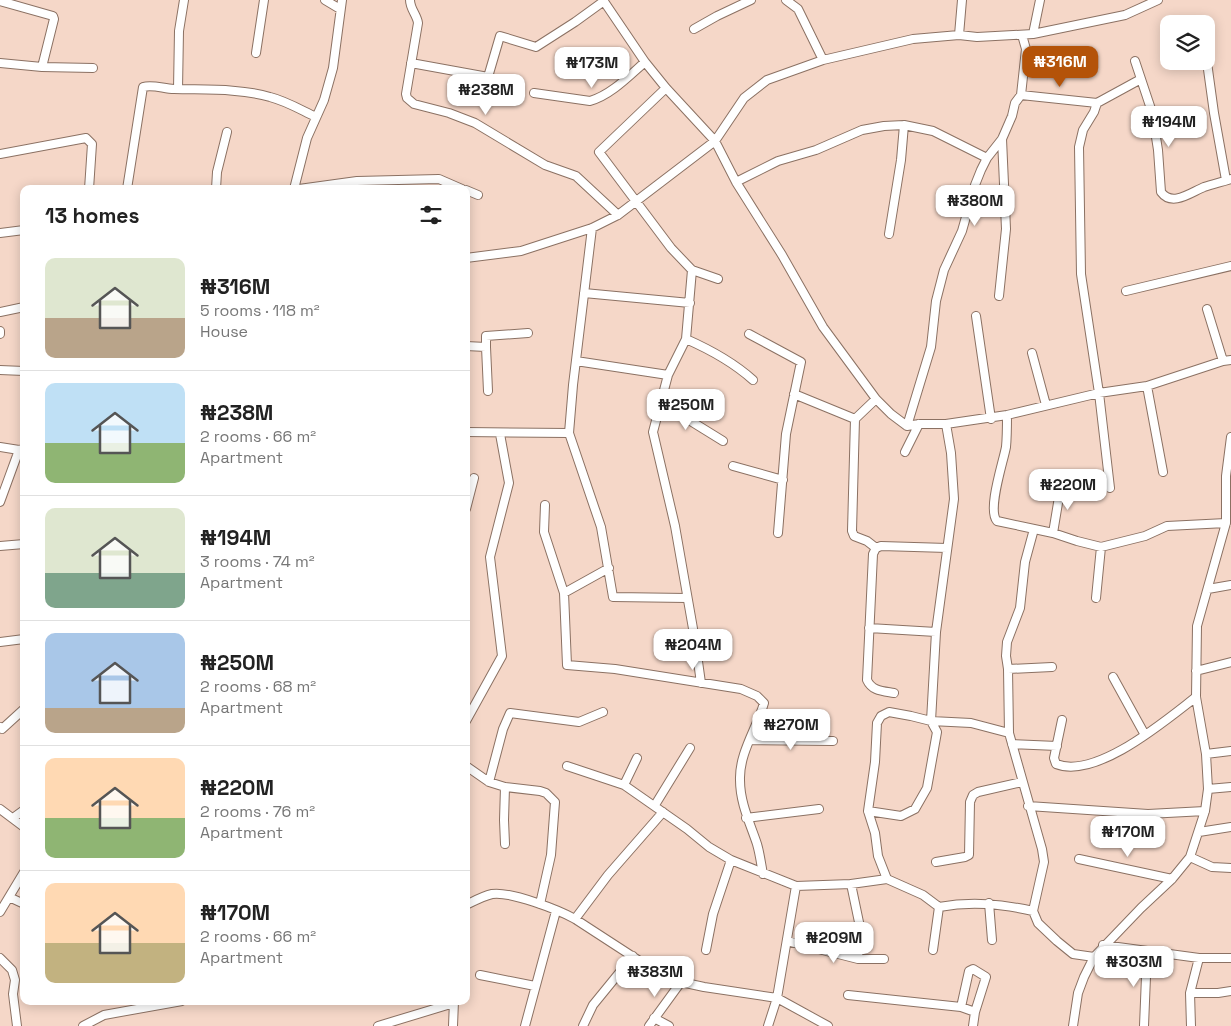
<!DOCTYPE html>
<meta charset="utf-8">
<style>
:root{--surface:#fff;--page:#f2f2f2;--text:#222;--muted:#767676;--line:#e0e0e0;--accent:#b45309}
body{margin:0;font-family:"Space Grotesk",sans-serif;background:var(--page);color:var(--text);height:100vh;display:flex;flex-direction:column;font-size:19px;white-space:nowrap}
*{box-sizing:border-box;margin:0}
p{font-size:16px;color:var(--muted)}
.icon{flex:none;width:28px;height:28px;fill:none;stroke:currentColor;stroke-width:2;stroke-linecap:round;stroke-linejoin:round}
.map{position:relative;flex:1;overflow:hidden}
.details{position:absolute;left:20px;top:185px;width:450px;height:820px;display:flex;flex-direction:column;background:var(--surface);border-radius:10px;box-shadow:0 2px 12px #0003}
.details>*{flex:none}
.buttons{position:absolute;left:1160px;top:15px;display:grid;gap:10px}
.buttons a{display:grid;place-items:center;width:55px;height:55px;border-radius:10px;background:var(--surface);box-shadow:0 2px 12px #0003;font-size:25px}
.price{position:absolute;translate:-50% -42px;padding:0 11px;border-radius:10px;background:#fff;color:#222;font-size:16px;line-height:32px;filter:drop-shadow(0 1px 2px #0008)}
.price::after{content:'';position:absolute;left:50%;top:30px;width:15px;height:11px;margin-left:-8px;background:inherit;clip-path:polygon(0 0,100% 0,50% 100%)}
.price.current{background:var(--accent);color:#fff}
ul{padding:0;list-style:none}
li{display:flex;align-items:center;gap:15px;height:125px;padding:0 25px}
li+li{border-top:1px solid var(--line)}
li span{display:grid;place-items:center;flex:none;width:140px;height:100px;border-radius:10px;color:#555}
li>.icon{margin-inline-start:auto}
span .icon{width:60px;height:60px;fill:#fffc;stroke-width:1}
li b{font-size:21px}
h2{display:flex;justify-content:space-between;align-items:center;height:60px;padding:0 25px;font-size:21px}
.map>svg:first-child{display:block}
</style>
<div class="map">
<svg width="1231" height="1026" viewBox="0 0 1231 1026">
<rect width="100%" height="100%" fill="#f5d7c8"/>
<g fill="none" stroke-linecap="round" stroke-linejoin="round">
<defs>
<path id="minor" d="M325 0 340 9
M410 0C410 9 417 15 418 23L406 94 407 98 414 104 449 113 475 123 545 165 576 176 618 215
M603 0 645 62 666 88 715 141 736 182 782 255 823 327 876 399 891 414 907 426 919 424H946L1007 415 1099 393 1147 386 1223 361 1231 360
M786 0 798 9 823 60
M0 1 53 16 54 19 42 67
M694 29 717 16 751 0
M1033 34 1040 0
M959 35 962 0
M256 53 264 0
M1206 55 1214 113 1226 180
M1135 61 1152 112 1158 150 1161 192C1172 207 1190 193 1204 187 1213 184 1222 182 1231 179
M0 63 42 67 93 68
M411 63 488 77 500 36 536 47 575 22 604 1
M666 88 599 152 671 248 692 270 718 279
M178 89 179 31 184 0
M534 93 590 101C611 95 629 76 645 62
M1021 95 1097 103 1141 79
M1097 103 1094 112 1083 130 1079 147 1081 274 1099 393 1110 488
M0 154 86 138 92 144 89 189
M736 182 778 161 816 150 862 130 884 126 904 125 933 131 987 158
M127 189 143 87C153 84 164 89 174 89 205 90 239 88 270 97 286 101 301 110 316 117
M216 189 217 172 227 132
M294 189 307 138 324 100 333 68 342 0
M299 189 357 181 439 179 462 189
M466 190 478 195
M592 228 573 385 569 433 601 527 613 597 687 598
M0 233 24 230
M889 234 901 160 904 125
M466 258 521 251 592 228 618 215 715 141 744 98 767 80 823 60 913 39 959 35 977 37 1033 34 1125 15 1158 0
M692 270 686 339 668 375 653 432 675 526 695 640 701 683
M1126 291 1231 266
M584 293 690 303
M999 296 1006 229 1002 139
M1207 309 1223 361
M0 312 24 307
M976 316 991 419
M0 331V334
M749 334 801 362 786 434 778 533
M686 339C711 350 733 362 753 380
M466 346 486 347V336L528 333
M486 347 488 391
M1032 353 1046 405
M576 361 668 375
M0 370 24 371
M1147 386 1163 472
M794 394 855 419 876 399
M660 402 723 441
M1007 415C1007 426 1007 437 1006 447 1003 463 987 510 997 521L1053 533 1077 541 1101 547 1145 536 1167 526 1226 523
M855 419 852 531 854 536 867 541 876 548
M907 426 931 347 936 301 944 270 962 231 975 185 981 170 987 158 1002 139 1012 116 1015 103 1021 95 1026 49 1022 35
M466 432 569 433
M0 447 19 450 23 449
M905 452 919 424
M733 466 783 480
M0 502 19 450
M545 505 544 532 564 593 567 665 615 669 741 689 757 696 764 703C757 728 739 753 740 780 740 803 750 823 757 844 760 854 761 864 763 874
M466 509 474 478
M1053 533 1061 485
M0 546 24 544
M1208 589 1231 585
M564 593 609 568
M1096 598 1101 547
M869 628 936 632
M0 642 24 639
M1008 669 1052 667
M1196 671 1231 662
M1113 677 1145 735
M894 693C882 691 872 691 867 680L873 554 876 548 881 546 947 548
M1062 720 1054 758 1056 764C1096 780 1166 720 1196 697
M466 721 502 656 490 557 509 483 500 434
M0 727 2 729 24 709
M1009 733 971 723 931 721 911 716 889 712 881 716 877 723 875 762 868 811 875 833 878 856 887 879 923 895 939 907C972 901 1001 904 1033 911L1038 923 1057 941 1073 954 1094 957
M750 740 833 741
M1012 744 1057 746
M1206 754 1231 751
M466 766 489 782 505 787 540 791 546 793 555 802 551 855 540 904
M567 766 624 785 687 829 709 847 731 860 796 886 851 884 887 879
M489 782 503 729 510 713 579 722 603 712
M624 785 637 758
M1208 789 1231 787
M655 805 690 748
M1028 806 1148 814 1205 811
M0 809 24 827
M868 811 901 816 915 809 927 788 937 732 931 721 936 632 954 499 951 453 946 424
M13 818 24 810
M746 818 819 809
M1199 832 1231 827
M505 844 504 820 505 787
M1190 857 1212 867 1231 868
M1079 859 1172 879
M936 862 965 857 969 855 970 802 973 795 978 792 1022 782
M851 884 860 927 858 959
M9 897 24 904
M989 903 992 940
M466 905C474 901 483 896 492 894 510 891 559 910 575 919L655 971 681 982 704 987 777 998 828 1026
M1033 911 1044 862 1042 849 1009 733 1008 669 1006 656 1007 642 1020 608 1025 562 1034 529
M0 912 24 872
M575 919 608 875 663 812
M787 941 858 959H884
M1103 945 1199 958H1231
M706 950 713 914 731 860
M933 950 939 907
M0 958 12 970 15 980 13 994 17 1026
M480 975 535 986
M1190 993H1218L1231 991
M848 995 961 1007 975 1012
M961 1007 969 971 973 969 986 977 975 1012 973 1026
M654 1018 669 1026
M83 1026 104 1015 182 1001
M378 1026 454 1003
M453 1026 454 1001
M525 1026 556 911
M583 1026 593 1005 633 956
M649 1026 681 982
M768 1026 777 998 796 886
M1073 1026 1078 993 1084 977 1094 957 1141 908 1172 879 1190 857 1205 811 1208 789 1206 754 1196 697 1197 626 1226 523V476L1231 437
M1144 1026 1147 952
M1191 1026 1190 993 1199 958"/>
</defs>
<use href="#minor" stroke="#8b7163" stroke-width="10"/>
<use href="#minor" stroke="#fff" stroke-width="8"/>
</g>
</svg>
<div class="buttons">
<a><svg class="icon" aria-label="layers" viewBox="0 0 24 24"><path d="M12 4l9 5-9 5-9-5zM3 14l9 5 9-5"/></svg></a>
</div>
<b class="price current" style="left:1060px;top:88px">₦316M</b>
<b class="price" style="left:592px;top:89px">₦173M</b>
<b class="price" style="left:486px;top:116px">₦238M</b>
<b class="price" style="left:1169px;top:148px">₦194M</b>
<b class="price" style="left:975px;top:227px">₦380M</b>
<b class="price" style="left:686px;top:431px">₦250M</b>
<b class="price" style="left:1068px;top:511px">₦220M</b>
<b class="price" style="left:693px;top:671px">₦204M</b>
<b class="price" style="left:791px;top:751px">₦270M</b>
<b class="price" style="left:1128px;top:858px">₦170M</b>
<b class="price" style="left:834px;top:964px">₦209M</b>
<b class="price" style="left:1134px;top:988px">₦303M</b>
<b class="price" style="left:655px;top:998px">₦383M</b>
<section class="details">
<h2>13 homes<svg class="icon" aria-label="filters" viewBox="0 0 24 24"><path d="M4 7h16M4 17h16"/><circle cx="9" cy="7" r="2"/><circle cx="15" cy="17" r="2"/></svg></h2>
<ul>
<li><span style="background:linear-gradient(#dfe7d0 60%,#b9a48a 0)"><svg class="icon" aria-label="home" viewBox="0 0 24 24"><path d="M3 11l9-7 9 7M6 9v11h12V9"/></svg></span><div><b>₦316M</b><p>5 rooms · 118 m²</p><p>House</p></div></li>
<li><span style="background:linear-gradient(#bfe0f5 60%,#8fb573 0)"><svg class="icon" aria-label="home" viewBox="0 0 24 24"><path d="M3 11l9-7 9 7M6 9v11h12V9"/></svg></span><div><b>₦238M</b><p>2 rooms · 66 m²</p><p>Apartment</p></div></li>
<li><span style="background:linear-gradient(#dfe7d0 65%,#7fa58c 0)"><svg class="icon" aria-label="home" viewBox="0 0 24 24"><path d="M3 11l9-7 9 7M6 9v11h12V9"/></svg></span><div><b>₦194M</b><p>3 rooms · 74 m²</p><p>Apartment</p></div></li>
<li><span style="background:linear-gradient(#a9c7e8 75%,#b9a48a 0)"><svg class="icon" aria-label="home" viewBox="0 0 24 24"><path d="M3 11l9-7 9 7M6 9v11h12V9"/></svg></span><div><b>₦250M</b><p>2 rooms · 68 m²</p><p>Apartment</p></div></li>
<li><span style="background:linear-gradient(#ffd9b3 60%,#8fb573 0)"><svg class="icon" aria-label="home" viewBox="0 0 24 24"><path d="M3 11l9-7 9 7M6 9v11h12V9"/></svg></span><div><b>₦220M</b><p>2 rooms · 76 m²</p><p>Apartment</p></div></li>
<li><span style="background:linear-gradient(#ffd9b3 60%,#c2b280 0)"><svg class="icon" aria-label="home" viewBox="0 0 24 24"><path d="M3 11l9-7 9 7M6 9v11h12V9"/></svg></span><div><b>₦170M</b><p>2 rooms · 66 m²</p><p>Apartment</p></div></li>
</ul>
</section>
</div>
